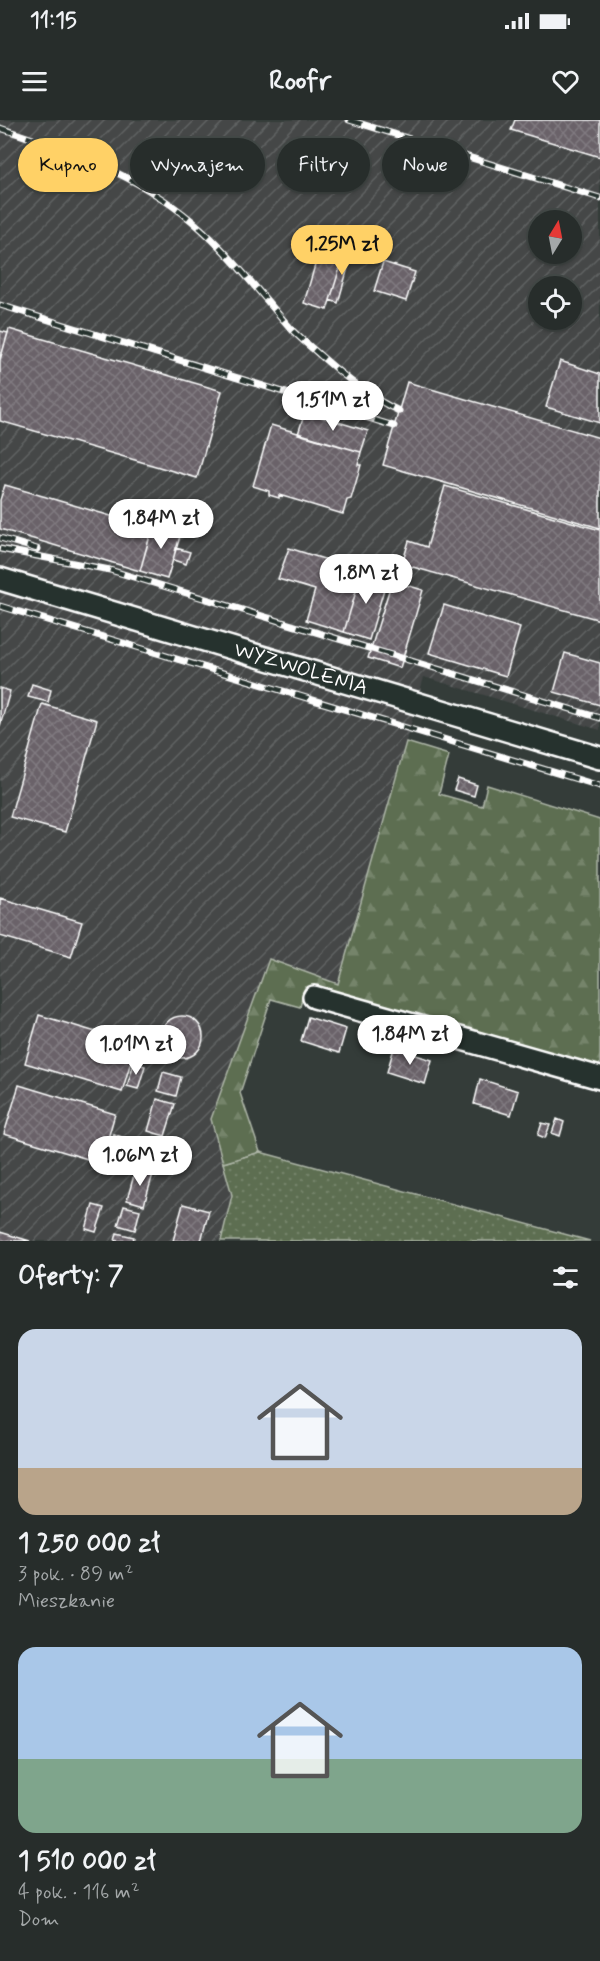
<!DOCTYPE html>
<html lang="pl">
<meta charset="utf-8">
<style>
:root{--surface:#272d2b;--page:#2f3533;--text:#f1f3f6;--muted:#a4a8a9;--line:#434947;--accent:#ffd166}
body{margin:0;font-family:Mynerve,sans-serif;background:var(--page);color:var(--text);height:100vh;display:flex;flex-direction:column;font-size:22px;white-space:nowrap}
*{box-sizing:border-box;margin:0}
p{font-size:20px;color:var(--muted)}
.icon{flex:none;width:33px;height:33px;fill:none;stroke:currentColor;stroke-width:2;stroke-linecap:round;stroke-linejoin:round}
.map{position:relative;height:1121px;overflow:hidden}
.side{display:flex;flex-direction:column;background:var(--surface);flex:1}
.side>*{flex:none}
.hud{position:absolute;left:18px;top:18px;width:564px;height:54px;display:flex;gap:12px}
.needle{width:39px;rotate:10deg}
.fabs{position:absolute;left:528px;top:90px;display:grid;gap:12px}
.fabs a{display:grid;place-items:center;width:54px;height:54px;border-radius:50%;background:var(--surface);box-shadow:0 2px 4px #0004,0 0 0 2px var(--line);font-size:30px}
.price{position:absolute;translate:-50% -51px;padding:0 14px;border-radius:21px;background:#fff;color:#222;font-size:20px;line-height:39px;filter:drop-shadow(0 2px 3px #0008)}
.price::after{content:'';position:absolute;left:50%;top:36px;width:18px;height:14px;margin-left:-9px;background:inherit;clip-path:polygon(0 0,100% 0,50% 100%)}
.price.on{background:var(--accent);color:#111}
ul{padding:0;list-style:none}
li{display:grid;align-content:center;gap:12px;height:318px;padding:0 18px}
li span{display:grid;place-items:center;height:186px;border-radius:18px;color:#555}
li>.icon{margin-inline-start:auto}
span .icon{width:108px;height:108px;fill:#fffc;stroke-width:1}
li b{font-size:26px}
h2{display:flex;justify-content:space-between;align-items:center;height:72px;padding:0 18px;font-size:26px}
.tag{padding:0 21px;border-radius:27px;background:var(--surface);box-shadow:0 2px 4px #0004,0 0 0 2px var(--line);font-size:21px;line-height:54px}
.tag.on{background:var(--accent);color:#111}
.status{display:flex;justify-content:space-between;align-items:center;height:42px;padding:0 30px;background:var(--surface);direction:ltr}
.status svg{height:16px;fill:currentColor}
header{display:flex;justify-content:space-between;align-items:center;height:78px;padding:0 18px;background:var(--surface);font-size:27px;font-weight:800}
.map>svg:first-child{display:block}
</style>
<div class="status"><b>11:15</b><svg viewBox="0 0 49 12"><path d="M0 12V9h3v3zM5 12V6h3v6zM10 12V3h3v9zM15 12V0h3v12zM26 1h20v11H26zM47 4h2v5h-2z"/></svg></div>
<header><svg class="icon" aria-label="menu" viewBox="0 0 24 24"><path d="M4 6h16M4 12h16M4 18h16"/></svg>Roofr<svg class="icon" aria-label="heart" viewBox="0 0 24 24"><path d="M12 20l-8-8c-3-5 5-10 8-4 3-6 11-1 8 4z"/></svg></header>
<div class="map">
<svg width="600" height="1121" viewBox="0 0 600 1121">
<defs>
<pattern id="industrial-furrows" width="10" height="10" patternUnits="userSpaceOnUse" patternTransform="scale(1.5)"><rect width="10" height="10" fill="#444747"/><path d="M-1 1l2-2M0 10L10 0M9 11l2-2" fill="none" stroke="#606363"/></pattern>
<pattern id="grass-dots" width="8" height="8" patternUnits="userSpaceOnUse" patternTransform="scale(1.5)"><rect width="8" height="8" fill="#5d6e51"/><path d="M2 2h.1M6 6h.1" fill="none" stroke="#75846b" stroke-width="1.8" stroke-linecap="round"/></pattern>
<pattern id="forest-firs" width="22" height="20" patternUnits="userSpaceOnUse" patternTransform="scale(1.5)"><rect width="22" height="20" fill="#5d6e51"/><path d="M5 1l3.5 6h-7zM16 11l3.5 6h-7z" fill="#75846b"/></pattern>
<pattern id="building-cross-hatch" width="8" height="8" patternUnits="userSpaceOnUse" patternTransform="scale(1.5)"><rect width="8" height="8" fill="#6a6269"/><path d="M0 0l8 8M0 8l8-8" fill="none" stroke="#807a80"/></pattern>
</defs>
<rect width="100%" height="100%" fill="#343c39"/>
<filter id="ink" filterUnits="userSpaceOnUse"><feTurbulence type="fractalNoise" baseFrequency=".0167" numOctaves="2"/><feDisplacementMap in="SourceGraphic" scale="12" xChannelSelector="R" yChannelSelector="G"/><feConvolveMatrix kernelMatrix="1 2 1 2 8 2 1 2 1" color-interpolation-filters="sRGB"/></filter>
<g filter="url(#ink)">
<path fill="url(#industrial-furrows)" fill-rule="evenodd" d="M0 0H600V610L424 557 338 865 269 839 211 999 232 1075 221 1121H0ZM538 100H572V134H538ZM538 166H572V200H538Z"/>
<path fill="url(#grass-dots)" stroke="#aeb6a8" stroke-width="1.5" d="M260 1032 590 1121H221L232 1075 223 1043Z"/>
<path fill="url(#forest-firs)" stroke="#aeb6a8" stroke-width="1.5" d="M406 622 449 635 439 674 482 686 487 665 600 700V947L305 867 300 887 271 879 240 973 260 1032 223 1043 211 999 269 839 338 864Z"/>
<path fill="url(#building-cross-hatch)" stroke="#fff" stroke-width="1.5" d="M515 0H600V37L511 10Z
M322 121 346 128 327 190 304 183Z
M346 128 353 130 338 183 330 180Z
M383 142 415 152 406 181 374 171Z
M9 209 222 271 197 358 0 301V240Z
M0 211 8 213 0 240Z
M560 241 600 254V303L546 287Z
M407 262 600 318V408L383 345Z
M305 292 368 311 361 332 298 314Z
M271 305 361 332 358 345H361L351 379 347 380 343 394 279 375V378L269 375V371L253 366Z
M5 365 152 408 140 451 0 409V380Z
M445 366 600 410V500L402 444 409 421 427 427Z
M154 402 182 410 167 459 140 451Z
M176 428 190 432 186 444 173 440Z
M289 428 362 451 344 512 306 500 315 470 278 459Z
M362 451 387 459 369 520 344 512Z
M392 461 423 470 400 548 368 538Z
M444 485 520 508 506 556 429 533Z
M565 533 600 543V585L554 572Z
M32 564 51 570 48 582 28 577Z
M0 568 10 571 0 606Z
M42 584 97 600 65 712 10 697Z
M458 659 477 665 474 676 454 670Z
M0 778 82 802 71 837 0 816Z
M39 895 136 924 122 972 25 943Z
M161 917a21 21 0 1 1 42 0a21 21 0 1 1-42 0Z
M308 897 346 909 339 933 301 921Z
M394 928 432 940 425 964 387 952Z
M134 943 145 946 138 969 127 966Z
M163 952 181 957 176 976 158 971Z
M480 959 518 971 511 995 474 984Z
M19 965 115 994 101 1043 4 1014Z
M157 979 175 984 165 1016 148 1011Z
M557 999 564 1002 560 1016 552 1013Z
M542 1003 550 1005 545 1018 538 1015Z
M113 1014 125 1018 118 1040 106 1037Z
M143 1024 158 1028 153 1045 138 1041Z
M136 1048 153 1054 144 1085 127 1080Z
M183 1084 209 1091 201 1121H173Z
M93 1085 104 1088 96 1112 86 1109Z
M124 1086 140 1090 135 1110 118 1105Z
M0 1112 30 1121H0Z
M117 1113 134 1117 133 1121H115Z"/>
<g fill="none" stroke-linecap="round" stroke-linejoin="round">
<defs>
<g id="minor">
<path id="s1" d="M0 459 600 638"/>
<path d="M314 877 600 958"/>
</g>
</defs>
<use href="#minor" stroke="#fff" stroke-width="26"/>
<use href="#minor" stroke="#26332d" stroke-width="21"/>
<defs>
<path id="rail" d="M349 0 600 78
M0 8C68 30 136 54 192 101 230 133 260 174 293 211 302 220 312 228 321 236 345 257 369 277 399 291
M0 185 394 306
M0 418 37 429
M0 429 110 450 600 598
M0 486 600 666"/>
</defs>
<use href="#rail" stroke="#fff" stroke-width="7"/>
<use href="#rail" stroke="#26332d" stroke-width="4.5" stroke-dasharray="14" stroke-linecap="butt"/>
</g>
</g>
<g text-anchor="middle" dominant-baseline="central" stroke-width="6" stroke-linejoin="round" paint-order="stroke">
<g font-size="21" fill="#fff" stroke="#26332d">
<text stroke="none"><textPath href="#s1" startOffset="314">WYZWOLENIA</textPath></text>
</g>
</g>
</svg>
<div class="fabs">
<a><svg class="needle" viewBox="-14 -14 28 28"><path d="M0-13l5 13h-10z" fill="#e53935"/><path d="M0 13l5-13h-10z" fill="#a4a8a9"/></svg></a>
<a><svg class="icon" aria-label="locate" viewBox="0 0 24 24"><circle cx="12" cy="12" r="6"/><path d="M12 2v4M12 18v4M2 12h4M18 12h4"/></svg></a>
</div>
<b class="price on" style="left:342px;top:156px">1.25M zł</b>
<b class="price" style="left:333px;top:312px">1.51M zł</b>
<b class="price" style="left:161px;top:430px">1.84M zł</b>
<b class="price" style="left:366px;top:485px">1.8M zł</b>
<b class="price" style="left:410px;top:946px">1.84M zł</b>
<b class="price" style="left:136px;top:956px">1.01M zł</b>
<b class="price" style="left:140px;top:1067px">1.06M zł</b>
<div class="hud">
<a class="tag on">Kupno</a>
<a class="tag">Wynajem</a>
<a class="tag">Filtry</a>
<a class="tag">Nowe</a>
</div>
</div>
<section class="side">
<h2>Oferty: 7<svg class="icon" aria-label="filters" viewBox="0 0 24 24"><path d="M4 7h16M4 17h16"/><circle cx="9" cy="7" r="2"/><circle cx="15" cy="17" r="2"/></svg></h2>
<ul>
<li><span style="background:linear-gradient(#c9d6e8 75%,#b9a48a 0)"><svg class="icon" aria-label="home" viewBox="0 0 24 24"><path d="M3 11l9-7 9 7M6 9v11h12V9"/></svg></span><div><b>1 250 000 zł</b><p>3 pok. · 89 m²</p><p>Mieszkanie</p></div></li>
<li><span style="background:linear-gradient(#a9c7e8 60%,#7fa58c 0)"><svg class="icon" aria-label="home" viewBox="0 0 24 24"><path d="M3 11l9-7 9 7M6 9v11h12V9"/></svg></span><div><b>1 510 000 zł</b><p>4 pok. · 116 m²</p><p>Dom</p></div></li>
</ul>
</section>
